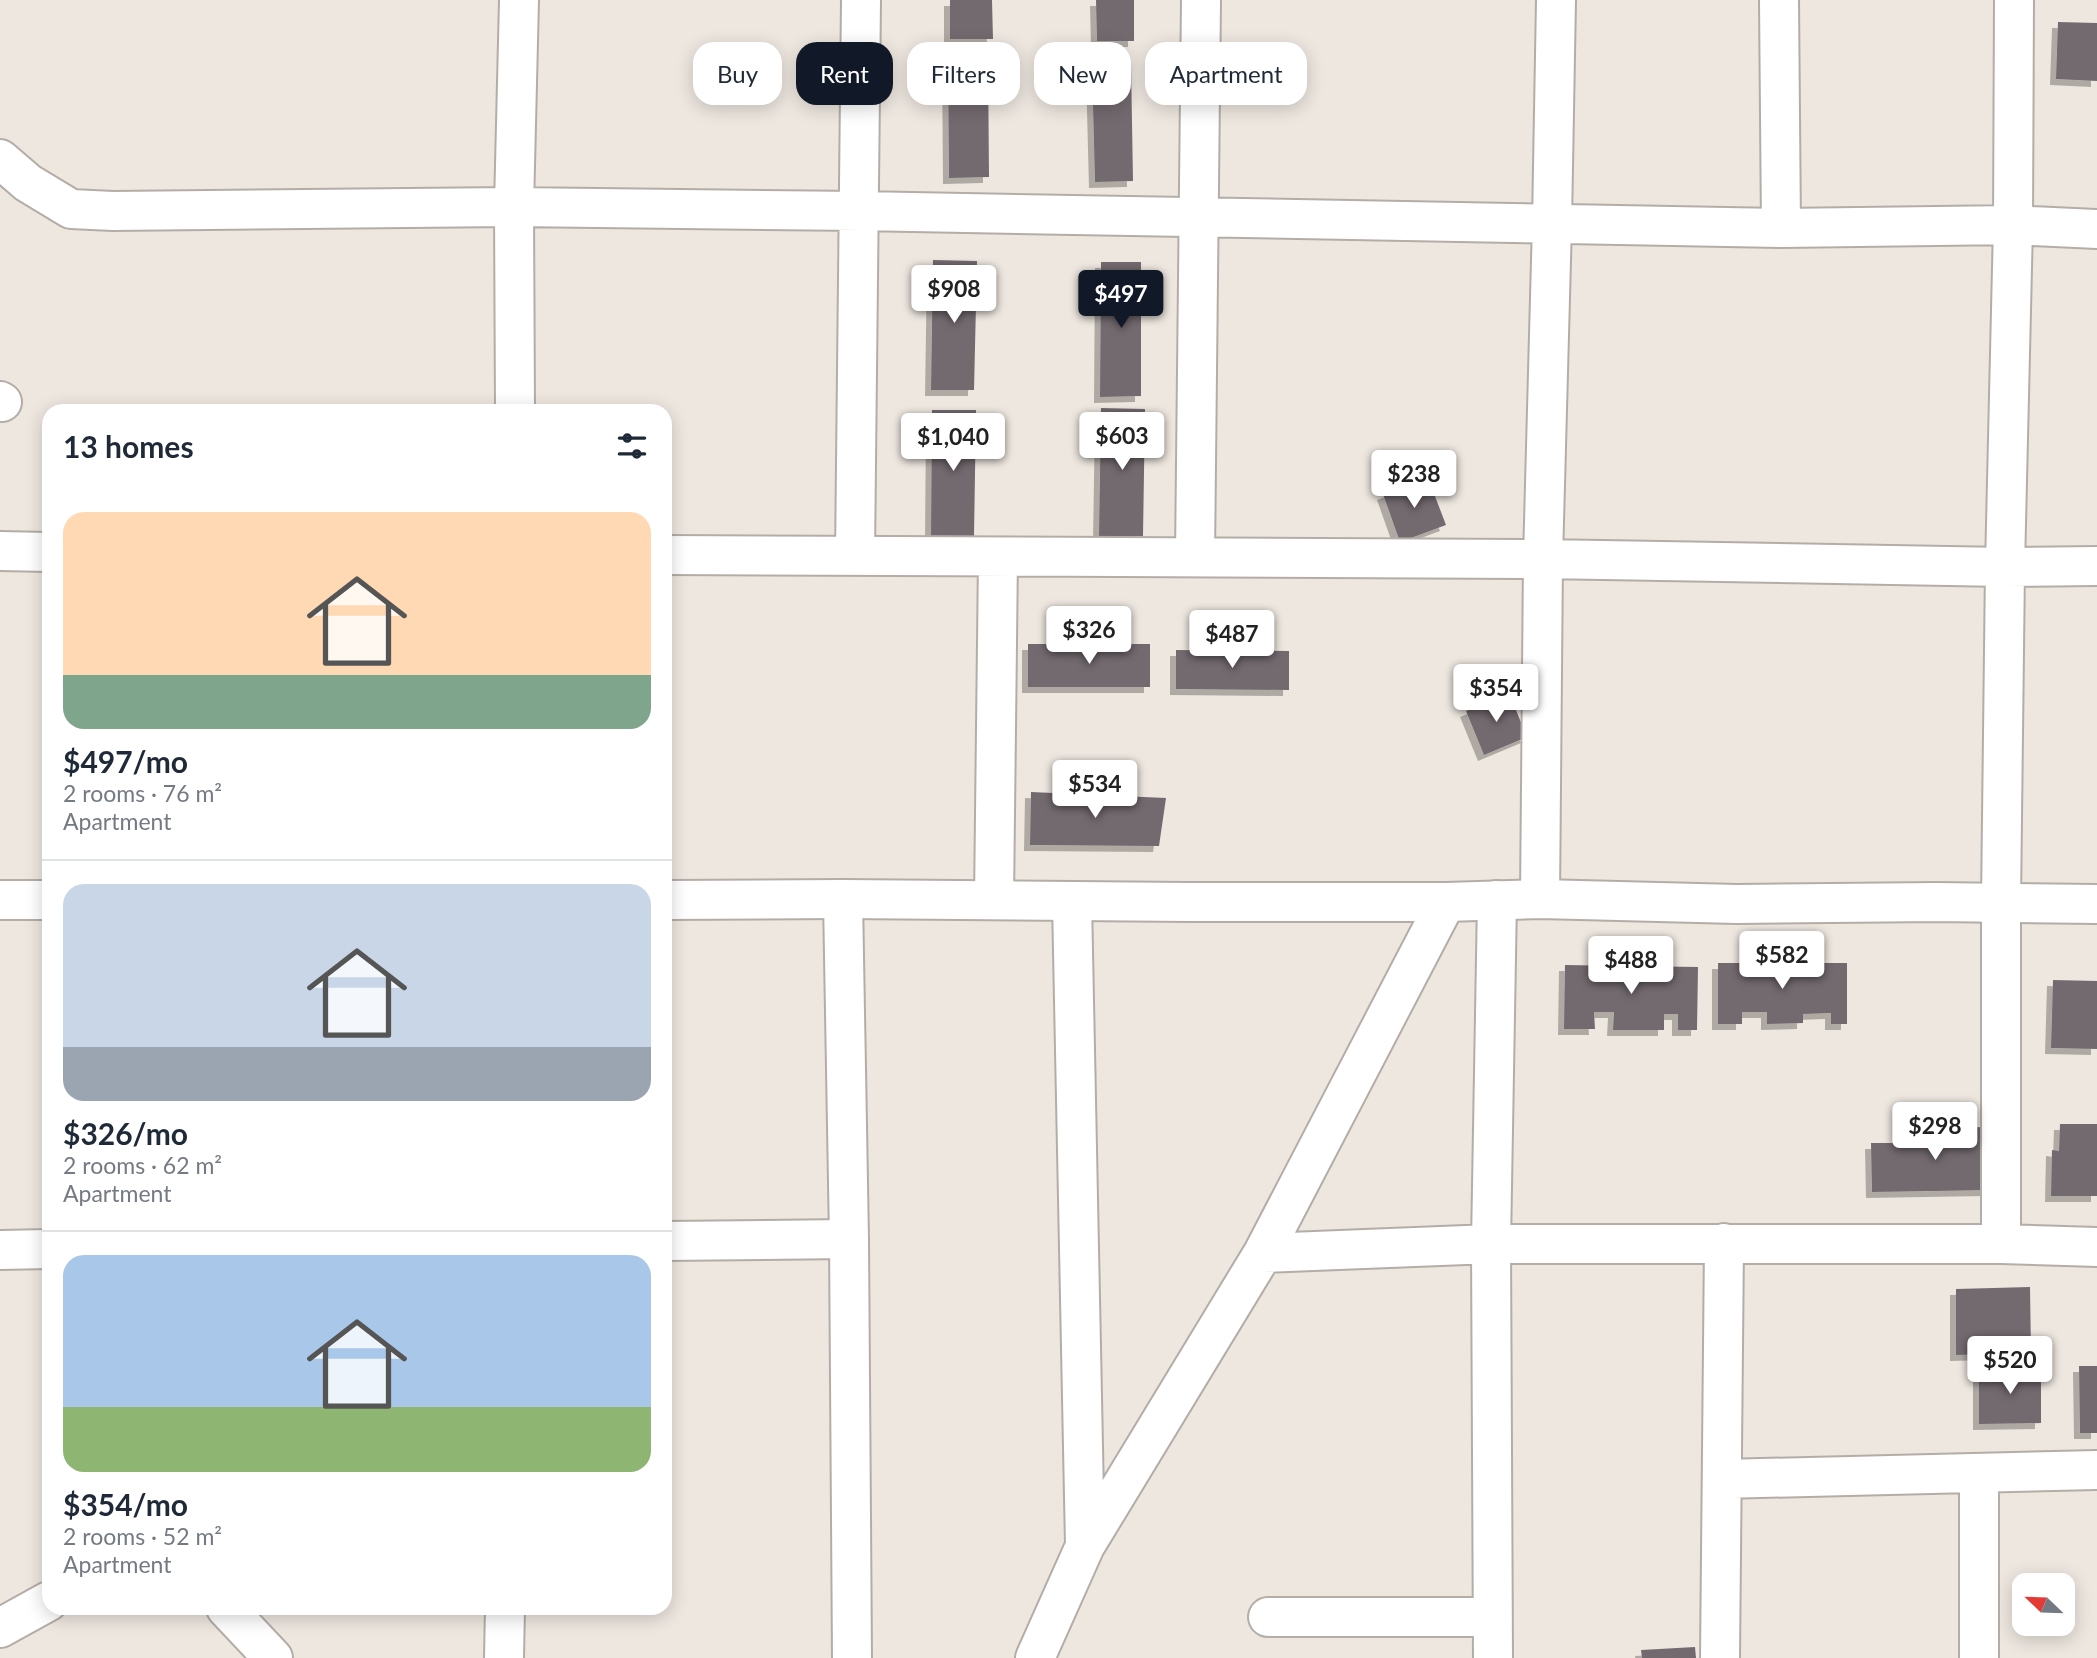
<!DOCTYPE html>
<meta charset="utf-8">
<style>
:root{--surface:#fff;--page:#f6f6f7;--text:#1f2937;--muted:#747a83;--line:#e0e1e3;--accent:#111827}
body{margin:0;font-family:Lato,sans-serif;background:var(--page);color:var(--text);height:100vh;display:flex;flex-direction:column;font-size:26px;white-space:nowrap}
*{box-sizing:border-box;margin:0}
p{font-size:23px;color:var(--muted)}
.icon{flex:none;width:38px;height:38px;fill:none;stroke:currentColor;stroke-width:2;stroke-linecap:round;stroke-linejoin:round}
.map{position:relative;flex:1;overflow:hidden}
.details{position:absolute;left:42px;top:404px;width:630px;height:1211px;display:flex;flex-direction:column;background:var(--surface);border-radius:21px;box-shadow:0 4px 18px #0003}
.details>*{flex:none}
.guide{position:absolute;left:693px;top:42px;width:665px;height:63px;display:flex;gap:14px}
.needle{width:46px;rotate:293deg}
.fabs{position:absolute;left:2012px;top:1573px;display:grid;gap:14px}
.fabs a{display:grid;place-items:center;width:63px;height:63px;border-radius:14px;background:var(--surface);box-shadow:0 4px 18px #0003;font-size:35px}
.price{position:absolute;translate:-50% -60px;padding:0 16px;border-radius:7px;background:#fff;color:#222;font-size:23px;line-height:46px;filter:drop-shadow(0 2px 4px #0008)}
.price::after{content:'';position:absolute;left:50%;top:42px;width:21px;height:16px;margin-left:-10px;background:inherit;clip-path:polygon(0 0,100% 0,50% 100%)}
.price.current{background:var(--accent);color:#fff}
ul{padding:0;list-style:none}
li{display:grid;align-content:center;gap:14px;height:371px;padding:0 21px}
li+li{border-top:2px solid var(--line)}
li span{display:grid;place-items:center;height:217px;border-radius:21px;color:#555}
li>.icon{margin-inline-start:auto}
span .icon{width:126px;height:126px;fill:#fffc;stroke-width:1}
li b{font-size:30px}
h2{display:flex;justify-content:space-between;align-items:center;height:84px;padding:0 21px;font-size:30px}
.tag{padding:0 24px;border-radius:21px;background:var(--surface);box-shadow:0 4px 18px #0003;font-size:24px;line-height:63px}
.tag.current{background:var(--accent);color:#fff}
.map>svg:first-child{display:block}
</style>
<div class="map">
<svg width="2097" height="1658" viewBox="0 0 2097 1658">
<defs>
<filter id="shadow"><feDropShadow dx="-6" dy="6" stdDeviation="0" flood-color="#0004"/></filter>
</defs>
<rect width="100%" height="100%" fill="#eee7e0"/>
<path fill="#736b70" filter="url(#shadow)" d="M950 0H992L993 39H950Z
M1096 0H1134V41H1097Z
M2058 22 2097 23V81L2056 79Z
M948 57H988L989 177 949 178Z
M1131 64 1133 181 1095 182 1092 66Z
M933 260 977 261 974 390H931Z
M1101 262H1141V396L1100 397Z
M1101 408 1145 409 1143 536H1099Z
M932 410H976L974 537 931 536Z
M1428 478 1446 525 1400 542 1383 494Z
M1028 644H1150V687H1028Z
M1176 650 1289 651V690L1176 689Z
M1509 693 1527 737 1484 755 1466 711Z
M1031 792 1166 798 1159 846 1030 845Z
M1718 963H1847V1024H1831V1013L1803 1014V1023L1767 1024V1012H1742V1024H1718Z
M1565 965 1698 967 1697 1030H1678V1014H1664V1030H1613L1614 1012H1594L1595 1029H1564Z
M2053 980 2097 981V1049L2051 1048Z
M2060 1124H2097V1196H2051L2052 1150 2059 1151Z
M1992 1127V1190L1872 1192 1871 1143H1916V1128Z
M2030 1287 2031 1353 1956 1355V1289Z
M2079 1366H2097V1433H2080Z
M2041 1367V1423L1979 1424V1368Z
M1695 1647 1696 1658H1642L1641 1650Z"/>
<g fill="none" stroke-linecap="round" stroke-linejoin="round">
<defs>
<path id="street" d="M1779 0 1781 228
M0 159 28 183 71 209 113 211 514 207 859 211 1781 228 2013 225 2097 229
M0 401 2 402
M515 411 514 207 519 0
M0 551 49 552
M665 555 1543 559 2005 567 2097 566
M855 556 861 0
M1195 557 1201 0
M843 899 849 1239 852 1658
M1540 899 1543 559 1552 223 1556 0
M994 900 998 557
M1072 901 1085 1546
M665 1241 849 1239
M2001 1244V902L2005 567 2013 225 2014 0
M0 1250 49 1249
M1263 1253 1491 1244H2001L2097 1247
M1979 1473V1658
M1722 1479 2097 1470
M226 1608 273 1658
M1268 1617H1492
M0 1628 49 1601
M504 1658 505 1608
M1035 1658 1085 1546 1263 1253 1446 902
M1493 1658 1491 1244 1497 900
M1720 1658 1724 1243"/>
<path id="secondary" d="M0 900H49
M665 900 843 899 1189 902H1446L1540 899 1737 904 1936 902 2097 904"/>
</defs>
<use href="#street" stroke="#b4ada7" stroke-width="42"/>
<use href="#secondary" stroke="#b4ada7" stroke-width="42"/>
<use href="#street" stroke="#fff" stroke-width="38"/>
<use href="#secondary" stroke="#fff" stroke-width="38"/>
</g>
</svg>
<div class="fabs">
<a><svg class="needle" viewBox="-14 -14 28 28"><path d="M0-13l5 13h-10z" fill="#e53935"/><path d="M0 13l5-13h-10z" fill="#747a83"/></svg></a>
</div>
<b class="price" style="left:954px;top:325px">$908</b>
<b class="price current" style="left:1121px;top:330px">$497</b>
<b class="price" style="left:1122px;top:472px">$603</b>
<b class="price" style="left:953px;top:473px">$1,040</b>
<b class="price" style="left:1414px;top:510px">$238</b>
<b class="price" style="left:1089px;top:666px">$326</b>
<b class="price" style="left:1232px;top:670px">$487</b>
<b class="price" style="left:1496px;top:724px">$354</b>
<b class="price" style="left:1095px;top:820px">$534</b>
<b class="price" style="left:1782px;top:991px">$582</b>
<b class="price" style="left:1631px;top:996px">$488</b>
<b class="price" style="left:1935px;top:1162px">$298</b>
<b class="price" style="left:2010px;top:1396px">$520</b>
<div class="guide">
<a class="tag">Buy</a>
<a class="tag current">Rent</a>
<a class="tag">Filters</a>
<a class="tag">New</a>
<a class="tag">Apartment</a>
</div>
<section class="details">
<h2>13 homes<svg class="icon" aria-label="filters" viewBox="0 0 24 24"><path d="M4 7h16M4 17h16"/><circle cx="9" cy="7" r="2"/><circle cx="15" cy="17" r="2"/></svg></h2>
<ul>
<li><span style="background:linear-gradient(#ffd9b3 75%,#7fa58c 0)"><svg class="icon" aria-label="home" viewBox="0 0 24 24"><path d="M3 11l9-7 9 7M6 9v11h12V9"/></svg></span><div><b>$497/mo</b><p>2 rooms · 76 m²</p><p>Apartment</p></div></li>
<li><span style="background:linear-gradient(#c9d6e8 75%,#9aa5b1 0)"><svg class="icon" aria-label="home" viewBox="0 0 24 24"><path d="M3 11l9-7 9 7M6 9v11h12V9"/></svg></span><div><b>$326/mo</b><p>2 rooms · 62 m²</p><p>Apartment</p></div></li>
<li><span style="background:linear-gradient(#a9c7e8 70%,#8fb573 0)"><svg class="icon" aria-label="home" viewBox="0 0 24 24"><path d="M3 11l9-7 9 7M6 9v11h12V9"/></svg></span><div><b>$354/mo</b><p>2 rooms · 52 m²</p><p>Apartment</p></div></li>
</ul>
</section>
</div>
